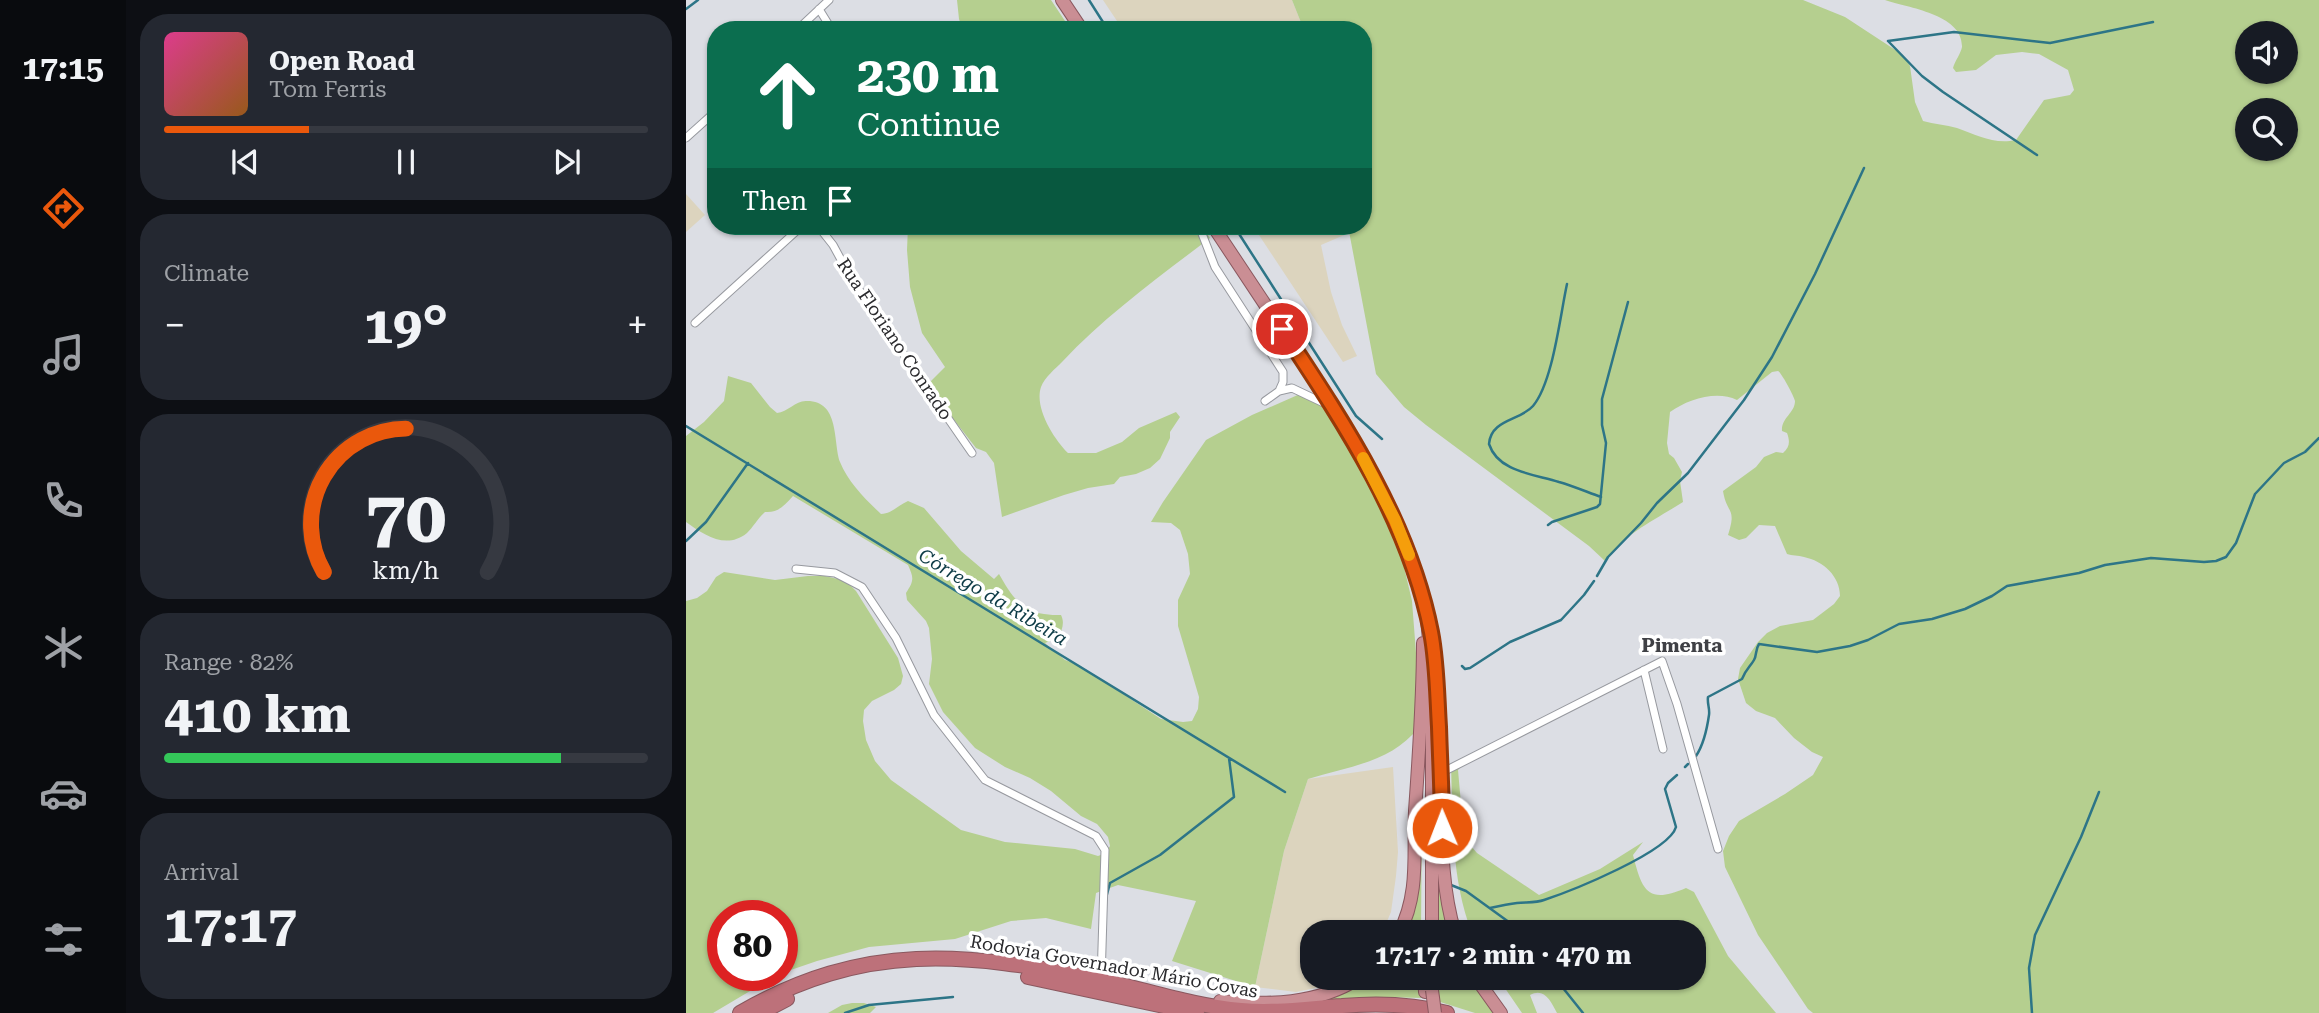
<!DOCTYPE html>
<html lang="en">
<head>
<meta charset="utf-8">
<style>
	:root { --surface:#171b24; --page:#242831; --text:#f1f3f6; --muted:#9ea1a6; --line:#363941; --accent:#ea580c }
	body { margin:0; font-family:"Roboto Serif",serif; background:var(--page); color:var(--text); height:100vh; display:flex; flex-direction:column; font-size:26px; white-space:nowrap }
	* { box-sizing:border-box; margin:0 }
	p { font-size:23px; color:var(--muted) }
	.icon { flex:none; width:38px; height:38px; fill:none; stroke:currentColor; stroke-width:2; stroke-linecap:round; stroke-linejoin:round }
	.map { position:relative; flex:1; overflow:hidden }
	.drawer { display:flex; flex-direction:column; gap:14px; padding:14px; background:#0d0f14; width:560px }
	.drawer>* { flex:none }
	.top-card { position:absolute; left:21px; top:21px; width:665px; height:214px; border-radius:28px; box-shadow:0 2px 5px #0004; background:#0b6e4f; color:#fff; overflow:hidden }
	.buttons { position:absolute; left:1549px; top:21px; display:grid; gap:14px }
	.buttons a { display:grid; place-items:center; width:63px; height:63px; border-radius:50%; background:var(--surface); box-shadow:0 2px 5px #0004; font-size:35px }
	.speed { position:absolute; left:21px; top:900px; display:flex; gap:14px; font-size:35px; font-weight:700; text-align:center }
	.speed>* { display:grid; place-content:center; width:91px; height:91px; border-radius:50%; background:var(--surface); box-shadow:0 2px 5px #0004; line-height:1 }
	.speed .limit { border:10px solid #d22; background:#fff; color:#111 }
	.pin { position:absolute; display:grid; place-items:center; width:60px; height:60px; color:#fff; margin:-30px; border:4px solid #fff; border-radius:50%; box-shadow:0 2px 7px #0007 }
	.me { position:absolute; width:77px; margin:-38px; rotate:359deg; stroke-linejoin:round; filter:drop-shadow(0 0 5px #0008) }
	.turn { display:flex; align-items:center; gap:24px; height:147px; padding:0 35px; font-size:32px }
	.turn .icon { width:91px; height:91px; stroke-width:2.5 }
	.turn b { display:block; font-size:49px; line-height:60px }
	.then { display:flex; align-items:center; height:66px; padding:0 35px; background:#0003; gap:14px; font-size:26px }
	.big { font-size:52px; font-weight:700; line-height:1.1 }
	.drawer .card { flex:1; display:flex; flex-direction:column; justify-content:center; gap:10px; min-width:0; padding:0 24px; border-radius:28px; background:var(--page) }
	.drawer .dial { align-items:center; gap:0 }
	.dial svg { height:182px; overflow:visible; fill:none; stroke:var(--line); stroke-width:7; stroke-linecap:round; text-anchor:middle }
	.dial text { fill:var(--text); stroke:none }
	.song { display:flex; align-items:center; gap:21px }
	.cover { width:84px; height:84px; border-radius:10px; background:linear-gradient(135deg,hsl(330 70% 55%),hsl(30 70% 35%)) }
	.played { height:7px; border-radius:4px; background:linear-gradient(90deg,var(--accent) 30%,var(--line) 30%) }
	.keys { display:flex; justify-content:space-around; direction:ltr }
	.heat { display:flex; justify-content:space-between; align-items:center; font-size:38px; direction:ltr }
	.charge { height:10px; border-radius:5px; background:linear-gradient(90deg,#34c759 82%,var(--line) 0) }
	.trip { position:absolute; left:614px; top:920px; width:406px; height:70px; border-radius:28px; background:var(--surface); box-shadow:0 2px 5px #0004; font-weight:700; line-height:70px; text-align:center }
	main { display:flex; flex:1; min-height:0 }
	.tabs { display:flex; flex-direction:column; width:126px; justify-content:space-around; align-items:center; background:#090b0e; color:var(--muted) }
	.tabs .icon { width:49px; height:49px }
	.tabs .on { color:var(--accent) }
	.tabs b { font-size:32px; color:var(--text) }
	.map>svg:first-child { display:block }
	.industrial { fill:#dcd4be }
	.green { fill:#b5cf8f; fill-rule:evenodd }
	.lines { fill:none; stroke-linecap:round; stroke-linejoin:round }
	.stream { stroke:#2d7587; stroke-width:2.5 }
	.minor-casing { stroke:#97999f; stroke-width:9 }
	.trunk-casing { stroke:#8a585f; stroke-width:14 }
	.motorway-casing { stroke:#8a585f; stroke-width:16 }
	.minor { stroke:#fff; stroke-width:7 }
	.trunk { stroke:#ca8e94; stroke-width:12 }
	.motorway { stroke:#bd717a; stroke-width:14 }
	.trunk-bridge-casing { stroke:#8a585f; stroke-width:14; stroke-linecap:butt }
	.trunk-bridge { stroke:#ca8e94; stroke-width:12 }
	.route-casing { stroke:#983908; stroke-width:18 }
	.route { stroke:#ea580c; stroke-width:12 }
	.slow { stroke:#f59e0b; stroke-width:12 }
	.labels { text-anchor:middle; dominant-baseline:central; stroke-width:7; stroke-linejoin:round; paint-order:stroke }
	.street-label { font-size:18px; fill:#2a2a2d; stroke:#fff }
	.water-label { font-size:19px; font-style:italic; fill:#0d3b46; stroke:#fff }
	.neighbourhood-label { font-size:19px; font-weight:bold; fill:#3f4045; stroke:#fff }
</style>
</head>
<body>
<main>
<nav class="tabs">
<b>17:15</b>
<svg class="icon on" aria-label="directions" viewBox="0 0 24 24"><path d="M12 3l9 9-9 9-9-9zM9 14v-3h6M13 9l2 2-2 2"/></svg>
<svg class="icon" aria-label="music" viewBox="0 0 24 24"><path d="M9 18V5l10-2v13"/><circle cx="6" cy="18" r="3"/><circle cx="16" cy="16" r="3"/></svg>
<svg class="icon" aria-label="phone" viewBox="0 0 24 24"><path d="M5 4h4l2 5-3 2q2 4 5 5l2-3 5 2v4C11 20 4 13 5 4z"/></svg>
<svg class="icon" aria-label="climate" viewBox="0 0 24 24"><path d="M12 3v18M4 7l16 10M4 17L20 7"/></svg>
<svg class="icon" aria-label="car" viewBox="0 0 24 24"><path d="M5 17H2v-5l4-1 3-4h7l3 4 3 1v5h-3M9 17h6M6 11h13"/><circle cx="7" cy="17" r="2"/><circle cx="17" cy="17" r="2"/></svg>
<svg class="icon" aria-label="filters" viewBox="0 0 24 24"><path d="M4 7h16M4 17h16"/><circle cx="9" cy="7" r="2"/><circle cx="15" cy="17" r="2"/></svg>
</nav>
<section class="drawer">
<div class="card">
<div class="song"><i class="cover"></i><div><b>Open Road</b><p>Tom Ferris</p></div></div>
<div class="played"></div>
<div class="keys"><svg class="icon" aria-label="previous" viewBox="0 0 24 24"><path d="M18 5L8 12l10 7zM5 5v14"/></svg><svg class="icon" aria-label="pause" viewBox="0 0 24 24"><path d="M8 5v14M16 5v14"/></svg><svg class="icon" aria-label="next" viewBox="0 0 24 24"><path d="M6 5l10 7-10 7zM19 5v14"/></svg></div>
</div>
<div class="card"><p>Climate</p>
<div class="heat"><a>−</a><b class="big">19°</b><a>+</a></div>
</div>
<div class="card dial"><svg viewBox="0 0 100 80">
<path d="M14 69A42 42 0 1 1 86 69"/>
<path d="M14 69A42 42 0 0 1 50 6" stroke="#ea580c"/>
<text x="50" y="56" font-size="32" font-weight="700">70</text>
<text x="50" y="72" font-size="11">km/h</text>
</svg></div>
<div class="card"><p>Range · 82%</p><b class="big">410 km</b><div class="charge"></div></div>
<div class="card"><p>Arrival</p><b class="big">17:17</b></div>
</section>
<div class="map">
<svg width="1633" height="1013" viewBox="0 0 1633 1013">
	<rect width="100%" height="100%" fill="#dcdee4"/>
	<path class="industrial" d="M417 0H606L618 30H437Z
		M0 194 19 215 0 232Z
		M567 226H662L663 233 635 245 645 292 656 325 671 356 657 362Z
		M707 767 712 852 710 876 705 912 696 933H626V978H654L630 988 610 992 569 987 598 851 622 779Z"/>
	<path class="green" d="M271 0H365L385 30H277L273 19Z
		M606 0H1117L1159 17 1217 55 1224 66 1229 102 1237 121C1248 124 1260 125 1271 128 1291 135 1308 145 1330 140L1358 100 1384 95 1388 90 1382 70 1353 54 1336 52 1310 55 1290 70 1270 72 1267 68C1269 61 1275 53 1276 47 1277 14 1222 8 1199 0H1633V1013H1127L1122 1009 1072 935 1039 867 1037 851 1043 836 1053 821 1099 794 1127 775 1137 757 1126 752 1108 738 1089 718 1070 711 1060 703 1052 679 1054 668 1072 642 1081 633 1094 626 1127 620 1148 604 1154 596C1154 576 1137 561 1118 557 1112 555 1106 556 1101 554L1089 526 1073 525 1060 538 1053 540 1042 535C1051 507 1041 515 1037 491L1070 467 1078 457 1090 452 1097 453C1104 447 1104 441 1101 433L1096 431C1095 418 1109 413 1109 401 1108 396 1095 372 1092 371 1090 371 1088 372 1086 372L1051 400C1031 390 1002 399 984 412L981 443 983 454 988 458 996 472 994 481 997 502C969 520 939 533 919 561L903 546 740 425 718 407 690 374 662 226H677V30H618ZM1561 33H1600V72H1561ZM1561 110H1600V149H1561Z
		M222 226H516L524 238C473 277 420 315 376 362 369 369 359 377 355 387 348 408 368 439 382 453H410L436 442 453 428 490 412 494 417 484 432V438L474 459 464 468 450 474 434 477 428 484 402 488 378 495 316 517 308 463 300 452 290 448 258 407 241 395 237 389 259 367 236 333 224 287 221 250Z
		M42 376 65 383 84 407 91 413C102 412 110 400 121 401 154 401 147 442 154 462 162 482 180 500 195 514 207 513 211 506 222 501L238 508 275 551 308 579 313 574C324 593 334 611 358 614 364 615 369 615 375 615 379 623 376 630 372 638L359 643 379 660 393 665 475 719 497 722 506 721 512 709 513 697 492 626V600L504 574 502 554 494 530 485 523 465 522 477 502 520 440 566 415 614 394 636 406 678 472 702 520 714 550 726 601 731 666 732 728C706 762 661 767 622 779L598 851 569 987 486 961 510 901 432 885 410 893 405 929 360 918 325 921 269 939 183 947 131 961 96 973V915H37V975H91L27 1013H0V601L11 598 21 591 30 577 38 572 89 580 122 576H139L160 581 170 591 212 658 217 676 215 684 208 690 186 701 178 710 177 721 180 740 189 761 205 780 275 830 319 842 389 849 412 856 420 853 424 846 422 837 411 824 395 816 365 791 344 778 319 767 289 748 257 712 243 684 246 659 243 628 240 621 221 600 220 593C228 581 228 578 222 565L107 496C98 506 92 513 79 512 72 518 67 527 61 533 40 550 18 535 0 522V436L18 422 38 401Z
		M779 762 772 770 778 838 791 853 853 895 914 869 957 842 947 855C956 890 961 905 1000 888L1008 892 1042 956 1090 1013H871C865 1001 858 987 844 995L851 1013H836L812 978H1008V933H786C765 879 767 821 765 765Z
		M752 794 766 933H749Z
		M736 796 735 933H717Z
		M678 978H735L736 998 696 997 645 1000V996Z
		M750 978H787L812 1013H789L751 1001Z
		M166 1003H178L190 1007 184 1013H142L156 1005Z"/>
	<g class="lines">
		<path class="stream" d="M403 0 422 30
			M0 9 12 0
			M1202 41 1268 32 1364 43 1467 22
			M1202 41 1236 76 1257 92 1351 155
			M548 226 670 416 696 439
			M881 284C874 316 867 382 847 406 834 421 805 419 803 444 812 472 848 474 873 482 887 486 901 492 915 497
			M0 426 599 792
			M862 525 866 522 911 507 914 504 920 443 916 425V399L942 302
			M0 541 20 522 62 463
			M911 576 922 557 955 523 971 503 1002 473 1058 400 1086 357 1129 274 1178 168
			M776 666 779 669 784 668 824 642 875 620 898 595 908 581
			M1010 756C1018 744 1021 729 1023 715 1024 708 1021 704 1022 697L1056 679C1060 669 1064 667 1068 660 1071 655 1069 650 1073 644L1131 652 1164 646 1182 640 1213 624 1246 619 1279 609 1306 596 1321 586 1393 573 1419 565 1465 558 1518 562 1530 561 1540 557 1550 543 1569 494 1598 463 1619 452 1633 438
			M999 767 1002 764
			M765 885 780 891 838 933
			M420 898 424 883 474 855 548 797 543 758
			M804 908C813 906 822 904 831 903 840 902 850 903 858 900 885 891 983 852 990 827L979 789 982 783 991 775
			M869 978 897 1013
			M159 1013 183 1005 267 997
			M1346 1013 1343 968 1349 935 1395 837 1413 792"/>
		<g class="minor-casing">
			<path id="minor" d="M133 9 146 30
				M111 30 143 0
				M0 138 30 111
				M132 226 147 245 165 278 286 453
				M513 226 529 267 597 372V382L593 391
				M9 323 116 226
				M579 401 593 391 606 388 644 406
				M110 569 149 573 176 587 210 638 248 715 299 780 410 836 419 850 415 980
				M958 670 977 749
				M755 773 976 661 991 704 1032 849"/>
		</g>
		<g class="trunk-casing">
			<path id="trunk" d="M376 0 396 30
				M527 226 653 416 709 520 732 580 741 619 746 672V933
				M754 760C757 818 752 877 769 933
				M713 933C734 893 727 853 729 811 733 755 737 699 737 643
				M738 978 739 992
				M790 978 815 1013
				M534 1001C582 1005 631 1005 673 978"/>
		</g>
		<g class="motorway-casing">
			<path id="motorway" d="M342 977 511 1013
				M54 1013C179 941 279 952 415 980 461 990 508 1006 555 1010 589 1013 622 1008 656 1006 691 1003 727 1004 761 1013
				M74 1013 101 999"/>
		</g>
		<use href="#minor" class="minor"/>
		<use href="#trunk" class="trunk"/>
		<use href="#motorway" class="motorway"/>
		<g class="trunk-bridge-casing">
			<path id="trunk-bridge" d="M746 990 749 1013"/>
		</g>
		<use href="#trunk-bridge" class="trunk-bridge"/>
	</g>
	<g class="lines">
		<g class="route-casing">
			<path id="route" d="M596 329C658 423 723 520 745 632 751 663 751 695 753 727 754 761 756 794 756 828"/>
		</g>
		<use href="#route" class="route"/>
		<path class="slow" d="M677 458 709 520 723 555"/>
	</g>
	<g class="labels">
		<g class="street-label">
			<text transform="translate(209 339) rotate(56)">Rua Floriano Conrado</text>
			<text transform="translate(428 966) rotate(10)">Rodovia Governador Mário Covas</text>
		</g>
		<g class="water-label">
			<text transform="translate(307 597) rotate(31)">Córrego da Ribeira</text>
		</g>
		<g class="neighbourhood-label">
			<text x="996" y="645">Pimenta</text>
		</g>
	</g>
</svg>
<div class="buttons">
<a><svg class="icon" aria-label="sound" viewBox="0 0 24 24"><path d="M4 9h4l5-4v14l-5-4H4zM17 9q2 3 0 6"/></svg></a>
<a><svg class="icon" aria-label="search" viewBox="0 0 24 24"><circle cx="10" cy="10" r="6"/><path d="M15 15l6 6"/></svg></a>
</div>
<div class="speed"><div class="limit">80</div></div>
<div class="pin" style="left:596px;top:329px;background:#d93025"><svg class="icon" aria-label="arrive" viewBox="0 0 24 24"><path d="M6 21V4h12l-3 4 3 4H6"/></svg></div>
<svg class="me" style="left:756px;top:828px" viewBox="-20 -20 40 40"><circle r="17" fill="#ea580c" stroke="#fff" stroke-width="3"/><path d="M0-11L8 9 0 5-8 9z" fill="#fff"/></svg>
<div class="trip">17:17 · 2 min · 470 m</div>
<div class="top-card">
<div class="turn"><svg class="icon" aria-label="ahead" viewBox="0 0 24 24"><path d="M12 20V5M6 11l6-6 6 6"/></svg><div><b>230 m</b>Continue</div></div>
<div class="then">Then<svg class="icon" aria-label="arrive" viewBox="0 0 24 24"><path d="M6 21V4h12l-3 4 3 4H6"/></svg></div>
</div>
</div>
</main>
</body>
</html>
